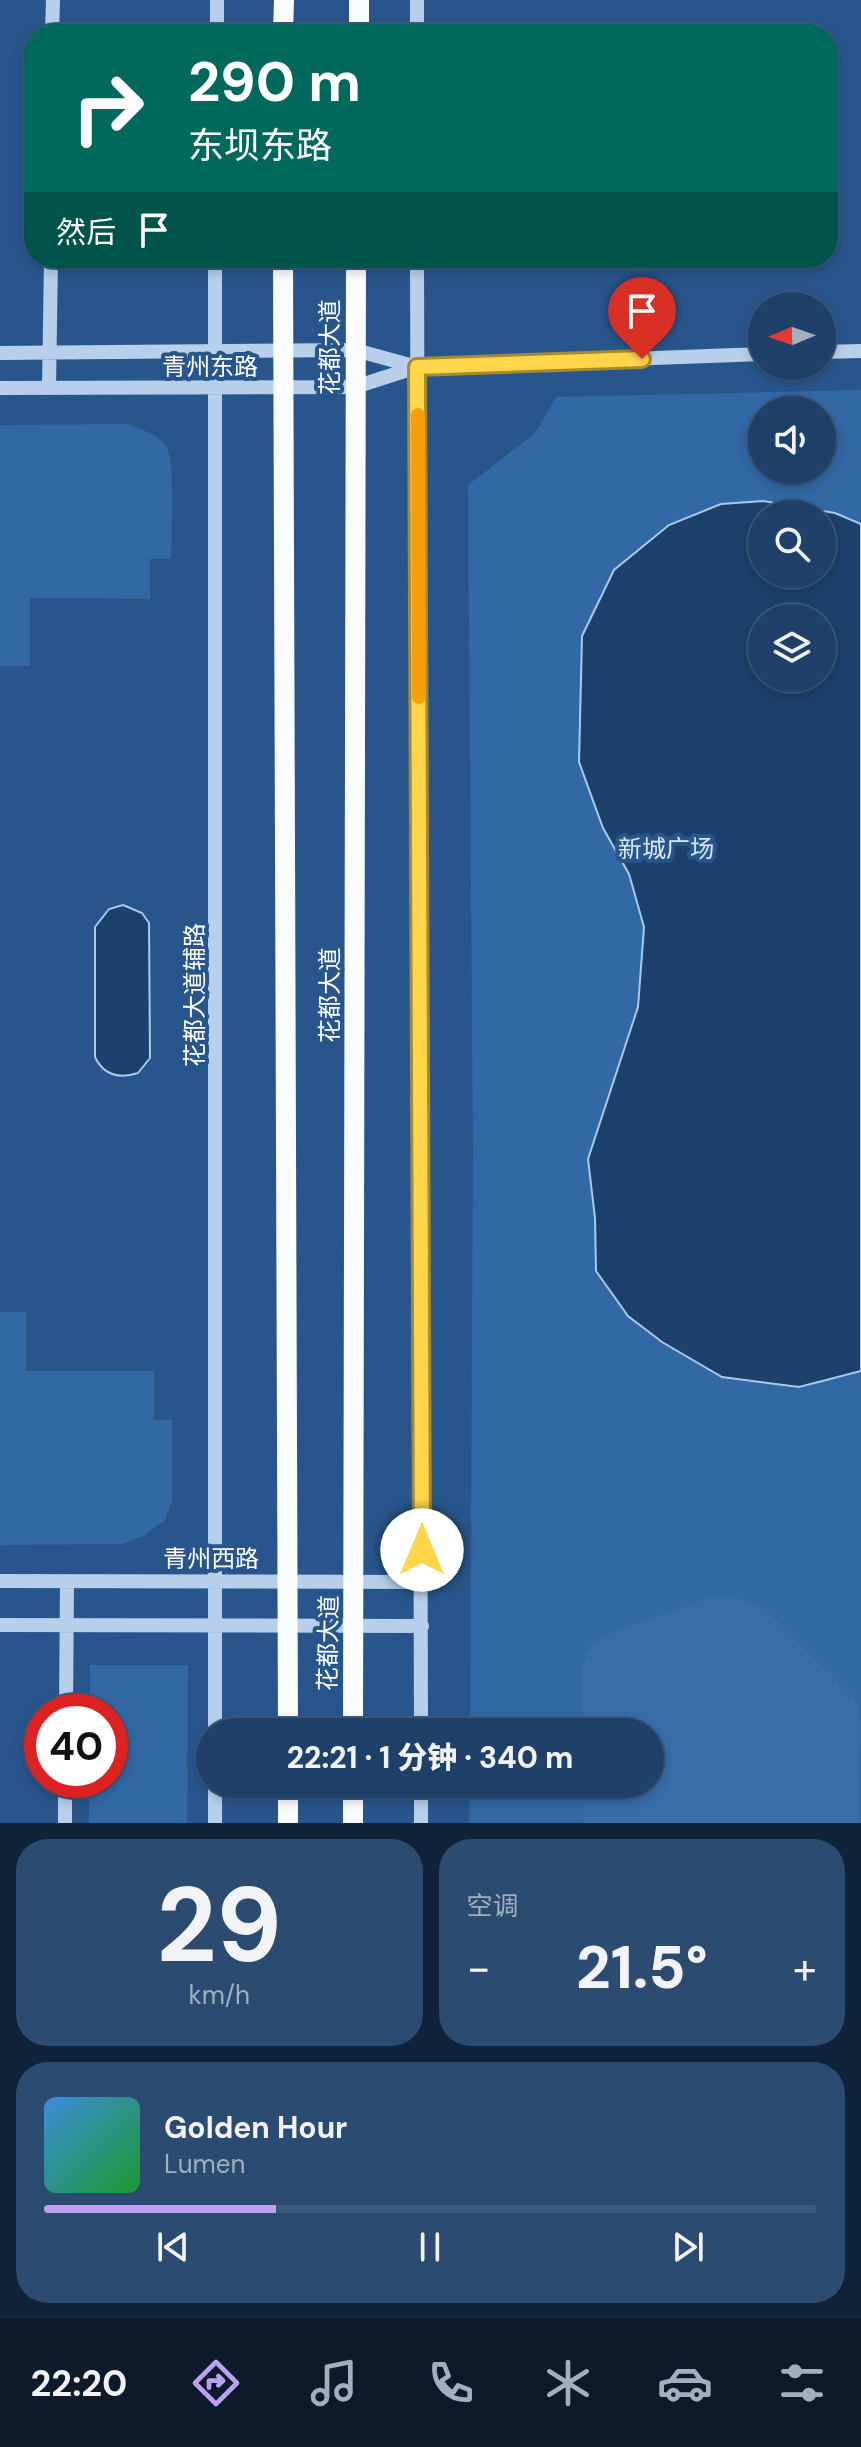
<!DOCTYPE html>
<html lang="zh">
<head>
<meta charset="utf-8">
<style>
	:root { --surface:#1e4069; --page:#2b4b71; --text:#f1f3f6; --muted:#a1afc0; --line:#3c597d; --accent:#bca0f2 }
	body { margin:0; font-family:"DM Sans","Noto Sans SC",sans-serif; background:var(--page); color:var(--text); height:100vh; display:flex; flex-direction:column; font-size:30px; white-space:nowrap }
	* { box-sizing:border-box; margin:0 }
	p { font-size:26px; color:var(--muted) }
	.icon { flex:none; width:44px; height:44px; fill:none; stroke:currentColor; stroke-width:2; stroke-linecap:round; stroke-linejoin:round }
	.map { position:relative; height:1823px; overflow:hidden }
	.details { display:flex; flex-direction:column; gap:16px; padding:16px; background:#10233a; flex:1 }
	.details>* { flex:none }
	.banner { position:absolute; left:24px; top:24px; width:814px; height:244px; border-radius:32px; box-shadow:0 4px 12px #0003,0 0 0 2px var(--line); background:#00695c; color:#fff; overflow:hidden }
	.needle { width:52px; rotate:268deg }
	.buttons { position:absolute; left:748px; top:292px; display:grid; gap:16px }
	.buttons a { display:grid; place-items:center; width:88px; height:88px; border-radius:50%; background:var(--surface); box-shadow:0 4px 12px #0003,0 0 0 2px var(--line); font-size:40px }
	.speed { position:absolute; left:24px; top:1694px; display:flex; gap:16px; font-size:40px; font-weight:700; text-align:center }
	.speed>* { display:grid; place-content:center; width:104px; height:104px; border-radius:50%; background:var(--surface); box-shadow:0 4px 12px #0003,0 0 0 2px var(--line); line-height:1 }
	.speed .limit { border:12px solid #d22; background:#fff; color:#111 }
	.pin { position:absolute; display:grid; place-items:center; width:68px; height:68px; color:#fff; margin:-82px -34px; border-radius:50% 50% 50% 0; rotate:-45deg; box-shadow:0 0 8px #0007 }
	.pin .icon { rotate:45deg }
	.me { position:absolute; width:88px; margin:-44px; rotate:0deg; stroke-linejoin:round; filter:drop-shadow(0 0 6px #0008) }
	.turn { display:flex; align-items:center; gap:28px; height:168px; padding:0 32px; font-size:36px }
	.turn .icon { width:104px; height:104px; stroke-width:2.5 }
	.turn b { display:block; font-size:56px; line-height:68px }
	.then { display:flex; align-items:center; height:76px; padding:0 32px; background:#0003; gap:16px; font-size:30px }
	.big { font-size:60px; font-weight:800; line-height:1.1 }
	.details .card { flex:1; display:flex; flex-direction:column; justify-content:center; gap:12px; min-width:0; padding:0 28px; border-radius:32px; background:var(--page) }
	.details .dial { align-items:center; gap:0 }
	.dial b { font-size:104px; line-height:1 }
	.song { display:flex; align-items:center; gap:24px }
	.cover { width:96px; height:96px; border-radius:12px; background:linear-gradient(135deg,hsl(210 70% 55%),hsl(130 70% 35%)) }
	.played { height:8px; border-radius:4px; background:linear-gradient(90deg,var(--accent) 30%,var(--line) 30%) }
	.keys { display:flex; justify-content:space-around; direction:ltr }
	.heat { display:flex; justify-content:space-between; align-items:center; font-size:44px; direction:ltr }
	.details .tiles { flex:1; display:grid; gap:16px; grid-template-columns:1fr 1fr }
	.card:last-child { grid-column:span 2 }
	.trip { position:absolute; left:196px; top:1718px; width:468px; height:80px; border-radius:40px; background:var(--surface); box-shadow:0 4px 12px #0003,0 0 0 2px var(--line); font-weight:800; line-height:80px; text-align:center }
	.dock { display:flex; height:128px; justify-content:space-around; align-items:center; background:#0c1a2a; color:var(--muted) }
	.dock .icon { width:56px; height:56px }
	.dock .current { color:var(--accent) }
	.dock b { font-size:36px; color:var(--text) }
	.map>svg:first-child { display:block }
	.green { fill:#3268a4; fill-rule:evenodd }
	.water { fill:#1c416c; stroke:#abcaea; stroke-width:2; fill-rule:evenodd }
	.building { fill:#386da8 }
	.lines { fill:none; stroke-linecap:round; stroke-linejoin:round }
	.minor { stroke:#b7cfea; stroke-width:14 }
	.major { stroke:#fafcff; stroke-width:20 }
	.route-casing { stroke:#a68a30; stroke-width:20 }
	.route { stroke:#ffd54a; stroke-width:14 }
	.slow { stroke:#f59e0b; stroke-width:14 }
	.labels { text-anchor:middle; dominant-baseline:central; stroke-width:8; stroke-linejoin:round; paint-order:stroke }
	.street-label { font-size:24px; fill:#fff; stroke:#28568c }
	.park-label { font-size:24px; fill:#dbe9f8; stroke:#28568c }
</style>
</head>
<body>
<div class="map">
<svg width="861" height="1823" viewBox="0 0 861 1823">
	<rect width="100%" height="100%" fill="#28568c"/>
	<path class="green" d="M861 390V1823H469L470 1784H650V1732H470L473 1152 468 485 535 433 556 397ZM762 410H822V470H762ZM762 514H822V574H762ZM762 618H822V678H762Z
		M129 424C140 429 159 435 166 446 176 460 171 538 171 559H150V599L30 598V666H0V425Z
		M0 1312H26V1371H154V1420H172V1501L165 1520 145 1535 123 1544 0 1545Z
		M90 1665H188L187 1823H89V1780H110V1712H90Z"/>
	<path class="water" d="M763 501 835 513 861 524V1371L799 1387 722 1377 662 1342 628 1316 596 1271 595 1218 588 1159 638 1007 644 927 629 874 603 828 579 762 582 636 614 570 669 525 721 504ZM762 514H822V574H762ZM762 618H822V678H762Z
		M123 905 142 913 149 923 150 1058 138 1073C119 1079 104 1076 95 1057V927L109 909Z"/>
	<path class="building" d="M735 1598 765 1609 855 1698 860 1717 859 1823H584V1784H650V1732H583L582 1668 589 1646 609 1634 706 1599Z"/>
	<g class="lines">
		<path class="minor" d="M417 0V34
			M52 34 53 0
			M217 34V0
			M417 258 421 1732
			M822 352 861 351
			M0 353 355 350 417 367
			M0 388 355 387 417 367 762 354
			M49 388 51 258
			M0 1581 422 1582
			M0 1625 422 1626
			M66 1712 67 1581
			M215 1732V258
			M65 1823V1780
			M215 1823V1784
			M421 1823V1784"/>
		<path class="major" d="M283 34 284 0
			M359 34V0
			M283 258 288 1732
			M353 1732 356 258
			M288 1784V1823
			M353 1823V1784"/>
	</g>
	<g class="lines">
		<g class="route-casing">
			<path id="route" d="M422 1550 417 367 642 359"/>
		</g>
		<use href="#route" class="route"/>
		<path class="slow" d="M418 415 419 697"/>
	</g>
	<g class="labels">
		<g class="street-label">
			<text transform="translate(329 347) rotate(-90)">花都大道</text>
			<text x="210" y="366">青州东路</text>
			<text transform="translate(194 995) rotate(-90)">花都大道辅路</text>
			<text transform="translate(329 995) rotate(-90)">花都大道</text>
			<text x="211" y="1558">青州西路</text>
			<text transform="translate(328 1643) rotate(-89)">花都大道</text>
		</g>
		<g class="park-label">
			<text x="666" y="848">新城广场</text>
		</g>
	</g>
</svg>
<div class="buttons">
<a><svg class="needle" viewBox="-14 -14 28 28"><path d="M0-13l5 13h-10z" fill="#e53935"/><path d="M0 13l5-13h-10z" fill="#a1afc0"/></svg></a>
<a><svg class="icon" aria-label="sound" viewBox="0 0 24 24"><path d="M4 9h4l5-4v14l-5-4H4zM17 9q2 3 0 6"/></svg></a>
<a><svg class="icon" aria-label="search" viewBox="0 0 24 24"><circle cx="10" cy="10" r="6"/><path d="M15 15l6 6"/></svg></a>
<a><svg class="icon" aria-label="layers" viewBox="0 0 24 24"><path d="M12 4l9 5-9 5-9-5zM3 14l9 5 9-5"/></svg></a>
</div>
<div class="speed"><div class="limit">40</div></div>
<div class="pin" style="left:642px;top:359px;background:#d93025"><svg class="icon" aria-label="arrive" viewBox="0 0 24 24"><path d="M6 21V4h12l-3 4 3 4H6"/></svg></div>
<svg class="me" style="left:422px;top:1550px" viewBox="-20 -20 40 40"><circle r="19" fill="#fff"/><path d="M0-13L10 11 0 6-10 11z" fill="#ffd54a"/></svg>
<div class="trip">22:21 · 1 分钟 · 340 m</div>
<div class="banner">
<div class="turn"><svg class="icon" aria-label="right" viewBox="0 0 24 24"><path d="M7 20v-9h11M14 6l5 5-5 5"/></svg><div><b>290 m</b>东坝东路</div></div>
<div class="then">然后<svg class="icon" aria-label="arrive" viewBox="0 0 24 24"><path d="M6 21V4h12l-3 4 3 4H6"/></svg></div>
</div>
</div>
<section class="details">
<div class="tiles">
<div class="card dial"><b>29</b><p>km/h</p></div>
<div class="card"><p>空调</p>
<div class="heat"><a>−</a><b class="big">21.5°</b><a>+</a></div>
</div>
<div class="card">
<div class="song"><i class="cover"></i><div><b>Golden Hour</b><p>Lumen</p></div></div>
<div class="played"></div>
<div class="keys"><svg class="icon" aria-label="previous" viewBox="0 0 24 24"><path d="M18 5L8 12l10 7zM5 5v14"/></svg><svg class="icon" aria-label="pause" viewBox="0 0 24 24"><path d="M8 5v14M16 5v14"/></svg><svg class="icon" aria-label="next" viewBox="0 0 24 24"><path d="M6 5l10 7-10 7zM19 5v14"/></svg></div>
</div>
</div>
</section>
<nav class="dock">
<b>22:20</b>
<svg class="icon current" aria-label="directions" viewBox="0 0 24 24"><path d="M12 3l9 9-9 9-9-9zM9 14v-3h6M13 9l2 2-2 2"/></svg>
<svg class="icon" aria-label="music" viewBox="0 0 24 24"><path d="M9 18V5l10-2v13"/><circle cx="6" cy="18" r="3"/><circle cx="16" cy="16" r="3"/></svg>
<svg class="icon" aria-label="phone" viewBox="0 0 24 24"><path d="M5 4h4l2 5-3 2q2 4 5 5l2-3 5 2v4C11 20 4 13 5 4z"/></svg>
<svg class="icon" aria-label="climate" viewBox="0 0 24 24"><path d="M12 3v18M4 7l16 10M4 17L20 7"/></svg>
<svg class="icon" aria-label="car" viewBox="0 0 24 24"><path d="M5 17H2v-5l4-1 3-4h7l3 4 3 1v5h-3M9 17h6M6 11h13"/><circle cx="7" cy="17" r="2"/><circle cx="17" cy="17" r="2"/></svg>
<svg class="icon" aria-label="filters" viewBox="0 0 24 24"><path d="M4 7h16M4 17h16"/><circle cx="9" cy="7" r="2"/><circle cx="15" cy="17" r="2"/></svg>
</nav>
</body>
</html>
